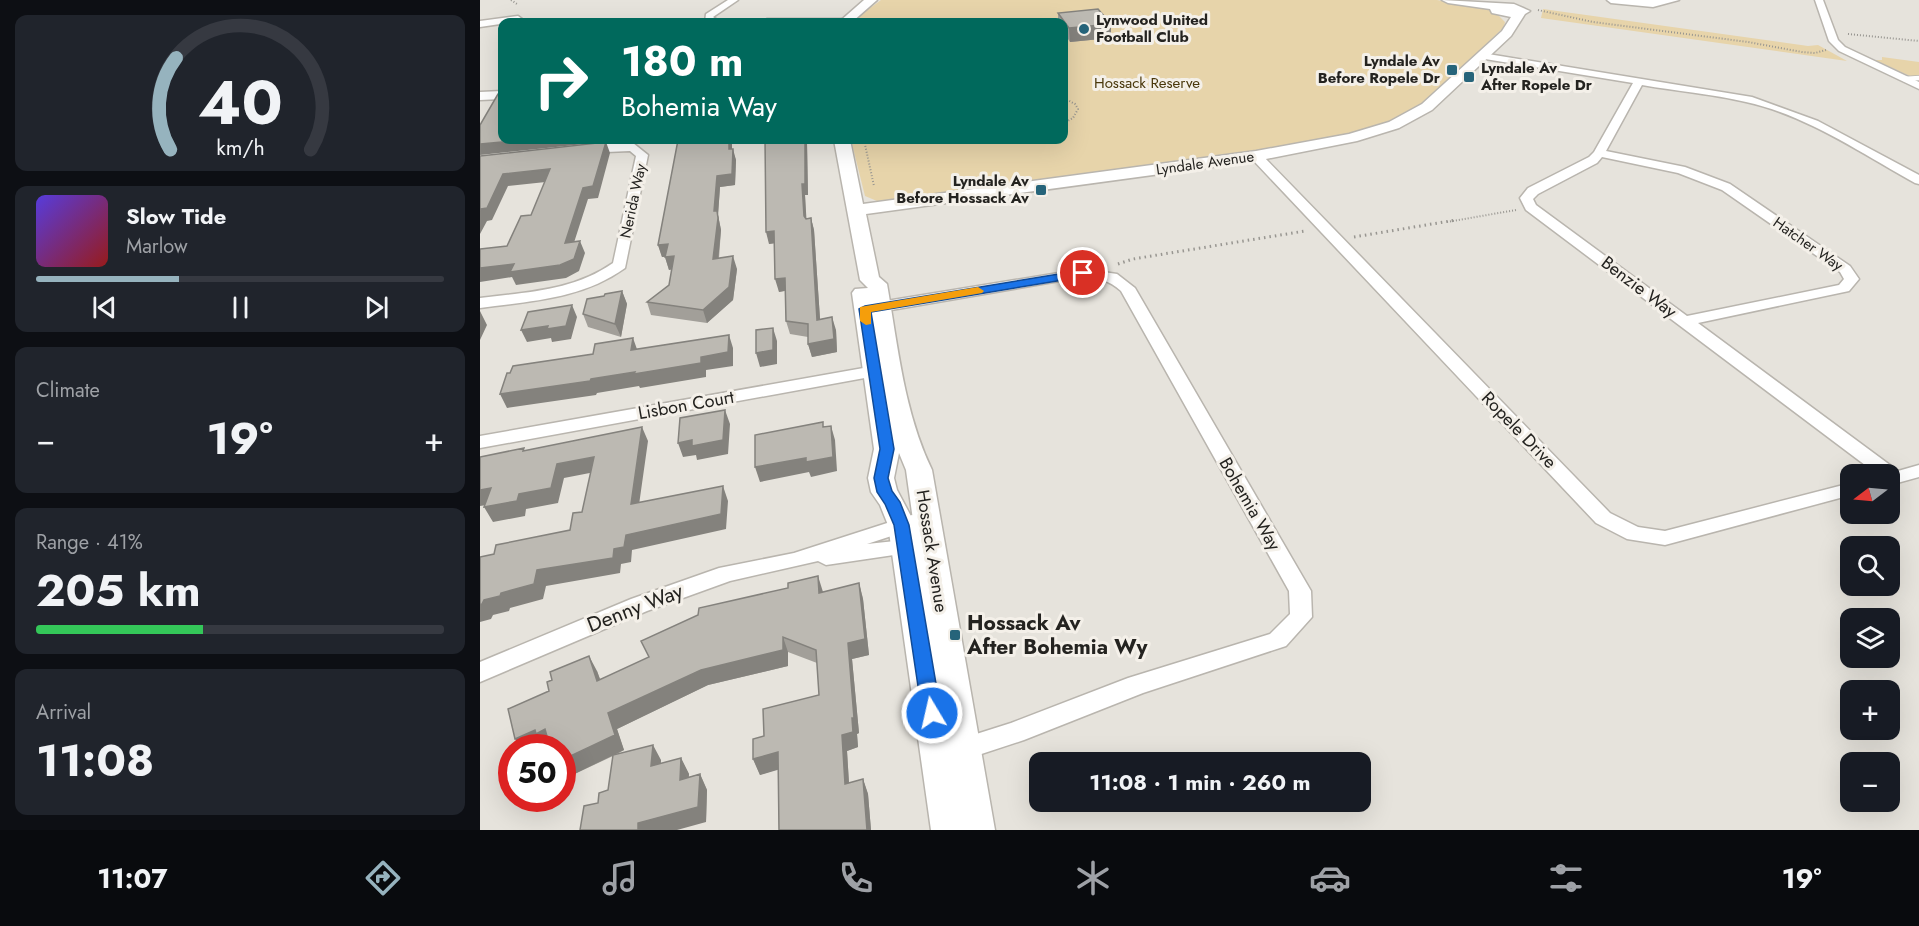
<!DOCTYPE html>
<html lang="en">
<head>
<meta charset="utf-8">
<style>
	:root { --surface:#171b24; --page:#20242c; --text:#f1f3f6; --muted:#9ea1a6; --line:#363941; --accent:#96b3be }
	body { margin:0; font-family:Jost,sans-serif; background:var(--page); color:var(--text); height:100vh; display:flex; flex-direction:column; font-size:22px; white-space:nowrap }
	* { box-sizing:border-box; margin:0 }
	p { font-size:20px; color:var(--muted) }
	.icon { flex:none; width:33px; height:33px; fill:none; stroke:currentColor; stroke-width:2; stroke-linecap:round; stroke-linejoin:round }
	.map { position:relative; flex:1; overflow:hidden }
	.sheet { display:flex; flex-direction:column; gap:15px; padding:15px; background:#0d0f14; width:480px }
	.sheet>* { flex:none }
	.top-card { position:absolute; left:18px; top:18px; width:570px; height:126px; border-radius:12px; box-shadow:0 6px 24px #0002; background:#00695c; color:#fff; overflow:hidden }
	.needle { width:39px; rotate:254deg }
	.tools { position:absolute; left:1360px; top:464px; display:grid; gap:12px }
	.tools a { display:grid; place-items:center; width:60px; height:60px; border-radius:12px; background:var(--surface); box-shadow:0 6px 24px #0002; font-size:30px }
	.speed { position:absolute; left:18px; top:734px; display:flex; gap:12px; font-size:30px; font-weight:700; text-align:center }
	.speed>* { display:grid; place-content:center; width:78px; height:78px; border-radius:50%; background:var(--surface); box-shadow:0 6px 24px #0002; line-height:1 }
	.speed .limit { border:9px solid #d22; background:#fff; color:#111 }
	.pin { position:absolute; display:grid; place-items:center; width:51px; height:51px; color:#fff; margin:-26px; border:3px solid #fff; border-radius:50%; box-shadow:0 2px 6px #0007 }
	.me { position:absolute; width:66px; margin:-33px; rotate:351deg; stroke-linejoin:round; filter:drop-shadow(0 0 4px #0008) }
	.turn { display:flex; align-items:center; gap:21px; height:126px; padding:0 24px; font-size:27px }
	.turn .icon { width:78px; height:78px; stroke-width:2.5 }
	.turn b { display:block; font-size:42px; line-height:51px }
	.big { font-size:45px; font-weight:700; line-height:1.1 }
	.sheet .card { flex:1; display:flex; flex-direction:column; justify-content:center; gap:9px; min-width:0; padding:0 21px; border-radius:12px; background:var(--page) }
	.sheet .dial { align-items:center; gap:0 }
	.dial svg { height:156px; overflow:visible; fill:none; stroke:var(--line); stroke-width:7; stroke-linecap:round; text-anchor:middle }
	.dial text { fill:var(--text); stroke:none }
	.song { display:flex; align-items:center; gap:18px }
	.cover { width:72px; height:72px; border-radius:9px; background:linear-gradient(135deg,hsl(250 70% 55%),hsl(0 70% 35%)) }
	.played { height:6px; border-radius:3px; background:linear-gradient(90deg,var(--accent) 35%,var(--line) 35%) }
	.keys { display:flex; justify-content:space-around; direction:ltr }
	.heat { display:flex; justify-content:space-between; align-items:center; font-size:33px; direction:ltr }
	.charge { height:9px; border-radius:4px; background:linear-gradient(90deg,#34c759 41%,var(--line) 0) }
	.trip { position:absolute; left:549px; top:752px; width:342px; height:60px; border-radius:12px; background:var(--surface); box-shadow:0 6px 24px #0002; font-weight:700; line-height:60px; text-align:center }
	.tab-bar { display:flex; height:96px; justify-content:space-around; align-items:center; background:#090b0e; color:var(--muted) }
	.tab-bar .icon { width:42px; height:42px }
	.tab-bar .current { color:var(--accent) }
	.tab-bar b { font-size:27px; color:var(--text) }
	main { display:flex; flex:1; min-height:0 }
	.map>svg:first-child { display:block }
	.green { fill:#e7d4aa }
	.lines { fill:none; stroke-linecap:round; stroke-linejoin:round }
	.lane-casing { stroke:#b9b5ae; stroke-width:6 }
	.street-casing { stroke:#b9b5ae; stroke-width:3 }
	.secondary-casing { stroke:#b9b5ae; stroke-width:3 }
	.path-far1 { stroke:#989691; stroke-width:2; stroke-dasharray:1 2; stroke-linecap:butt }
	.path { stroke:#989691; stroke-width:3; stroke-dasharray:1.5 4; stroke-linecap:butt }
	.lane { stroke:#fff; stroke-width:4.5 }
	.street { fill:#fff; fill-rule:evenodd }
	.secondary { fill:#fff; fill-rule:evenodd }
	.wall { fill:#a29f99 }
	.shaded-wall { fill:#84827d }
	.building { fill:#bcb9b2; stroke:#84827d; stroke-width:1.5 }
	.route { fill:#1a73e8; stroke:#114b97; stroke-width:1.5 }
	.slow { fill:#f59e0b }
	.poi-dot { fill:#26647a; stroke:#f4f0e9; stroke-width:2 }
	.labels { text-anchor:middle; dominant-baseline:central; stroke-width:6; stroke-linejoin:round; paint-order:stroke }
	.far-poi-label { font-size:15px; font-weight:bold; fill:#242320; stroke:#f4f0e9; text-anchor:start }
	.far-park-label { font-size:15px; fill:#49370b; stroke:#f4f0e9 }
	.far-street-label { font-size:15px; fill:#242320; stroke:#f4f0e9 }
	.street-label { font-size:18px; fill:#242320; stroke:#f4f0e9 }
	.near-street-label { font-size:21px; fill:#242320; stroke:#f4f0e9 }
	.near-poi-label { font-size:21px; font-weight:bold; fill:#242320; stroke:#f4f0e9; text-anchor:start }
</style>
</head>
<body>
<main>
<section class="sheet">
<div class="card dial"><svg viewBox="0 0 100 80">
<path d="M14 69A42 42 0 1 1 86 69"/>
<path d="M14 69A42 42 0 0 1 17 22" stroke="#96b3be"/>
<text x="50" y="56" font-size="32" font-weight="700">40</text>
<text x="50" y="72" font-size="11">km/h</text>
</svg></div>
<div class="card">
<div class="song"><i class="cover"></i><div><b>Slow Tide</b><p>Marlow</p></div></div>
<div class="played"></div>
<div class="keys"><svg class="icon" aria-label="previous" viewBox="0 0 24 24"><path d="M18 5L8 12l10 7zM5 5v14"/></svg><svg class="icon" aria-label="pause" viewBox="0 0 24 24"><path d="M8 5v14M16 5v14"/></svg><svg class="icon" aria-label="next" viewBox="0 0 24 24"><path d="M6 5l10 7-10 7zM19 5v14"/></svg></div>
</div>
<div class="card"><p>Climate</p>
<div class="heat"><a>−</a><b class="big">19°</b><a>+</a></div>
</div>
<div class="card"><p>Range · 41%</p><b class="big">205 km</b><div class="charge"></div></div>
<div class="card"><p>Arrival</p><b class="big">11:08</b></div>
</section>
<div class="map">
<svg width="1439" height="830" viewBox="0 0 1439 830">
	<rect width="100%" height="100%" fill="#e6e3dc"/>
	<path class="green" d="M401 0H957L1009 10 1016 13 1025 22 1024 27C991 58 959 97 918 118 893 130 865 135 838 143L430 200 397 201 385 196 371 140H584V22H371Z
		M1063 9 1328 46 1338 45 1367 61 1061 18Z
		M1402 57 1439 62V76L1432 77 1395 60H1402Z"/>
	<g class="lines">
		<g class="lane-casing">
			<path id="lane" d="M1424 79 1439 78"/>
		</g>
		<g class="street-casing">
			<path id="street" d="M248 0H258L233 17 240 22H225L226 14Z
				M1127 0H1199L1173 7 1131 3Z
				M1335 0H1343L1358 40 1365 47 1439 82V89L1359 51 1349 41Z
				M38 16 42 19 41 21 0 27V21Z
				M287 19H365L369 22H283Z
				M1002 53 1272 97 1338 121 1439 175V184L1435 183C1381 153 1326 115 1266 102 1232 94 1196 91 1162 85L1126 151 1205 167 1250 184 1370 266 1379 279 1369 291 1218 323 1418 471 1439 465V477L1410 485V474H1397L1046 210 1040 198 1048 188 1109 157 1114 152 1153 83 999 58V54ZM1122 157 1198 173 1242 190 1360 272 1364 279 1359 285 1207 316 1056 205 1053 199 1058 194 1117 163Z
				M153 143 168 155 145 268C102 299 51 301 0 308V298C47 292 93 291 133 263L156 156 150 151 103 153 97 149 103 145Z
				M776 152 780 153 1130 513 1158 527 1185 531 1371 483V495L1185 545 1147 539 1116 523 772 159V153Z
				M603 269 637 274 655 288 831 591 832 617 806 646 663 693 544 740 477 762 468 759 464 751 468 743 531 723 648 678 790 634 810 614 809 591 641 291C629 280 618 278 603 277L388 314 380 309 388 304Z
				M406 364 412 365 414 369 412 373 0 448V436Z
				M432 515 439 517 442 522 439 527 387 544 434 539 441 541 445 546 441 551 346 565 338 561 250 581 167 611 0 682V662L151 599 239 568 314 553Z"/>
		</g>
		<g class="secondary-casing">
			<path id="secondary" d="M384 0H397L372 22H359Z
				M962 0 1034 4 1050 11 1045 14 1031 36 952 110 919 128 877 141 776 161 386 214 399 277 407 284C418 347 424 412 452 470L515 830H451L408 525 400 505 391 492 388 478 394 449 372 293 375 289 388 288 380 280 354 140H370L383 204 776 151 869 134 909 122 942 104 1022 31 1031 17 1012 13 1010 9 968 3ZM419 453 426 470 433 520 417 490 414 478Z
				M22 91V99L0 100V92Z"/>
		</g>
		<path class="path-far1" d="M31 0 37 4
			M1058 10 1113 22 1268 42 1322 52 1335 53 1346 50
			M202 22 215 21
			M1368 34 1439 41
			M584 98 595 104 598 109 593 118 584 123
			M384 140 394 186
			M967 222 1036 210"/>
		<path class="path" d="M874 237 976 220
			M638 264 653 259 825 231"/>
		<use href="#lane" class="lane"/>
		<use href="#street" class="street"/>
		<use href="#secondary" class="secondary"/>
	</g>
	<path class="wall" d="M578 13 631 24V38L590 42 584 33V22H578Z
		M198 140H252V149L256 160 255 185 240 187 238 215 241 230 239 258 257 269 253 300 227 323 171 315 167 302 189 285 192 269 189 270 185 257H182L178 245Z
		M285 140H327L328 195H325L326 219 331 218 334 230 340 319 356 330 357 352 332 357 328 344V337L310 334 306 321 305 291 299 292 294 243 289 244Z
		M142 291 147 304 141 337 108 327 103 314 124 296Z
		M379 583 383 599 389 655 372 659 379 733 377 734 378 747 367 751 369 783 383 779 388 794 391 830H299L298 769 280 775 273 759 284 736 339 695 337 663 308 652V666L228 685 137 729 144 750 137 754 181 760V764L201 758 209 774 208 777 220 774 227 790 226 822 118 803 128 790 133 756 84 779 82 747 64 746 61 747H41L117 671 120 679 343 592Z"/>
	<path class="shaded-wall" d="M631 24V38L590 42 589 28Z
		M42 140H133V141L0 155V144Z
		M249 140H252V160L249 149Z
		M325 140H327V145L328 195H325L327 228 324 216 322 184Z
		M126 142 130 153 118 198 108 199 90 255 85 243 103 188Z
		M253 149 256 160 255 185 240 187 238 215 241 230 237 272 233 259 234 211 237 176Z
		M70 169 75 181 28 186 12 220 7 221 0 234V211L23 174Z
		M331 218 334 230 341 333 337 320Z
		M294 231 297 243 289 244 286 232Z
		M100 241 105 253 99 271 86 278 36 285 32 277 0 282V268Z
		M188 244 192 256 182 257 178 245Z
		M194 256 198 268 189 270 185 257Z
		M253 256 257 269 253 300 227 323 223 310Z
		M305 278 308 290 299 292 295 279Z
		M142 291 147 304 141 337 135 324Z
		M92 305 97 317 91 339 72 342 71 338 47 342 41 330Z
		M0 311 7 325 0 340Z
		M352 317 356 330 357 352 332 357 328 344Z
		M293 328 297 341V364L280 367 276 353Z
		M249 335 253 348V366L226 370V377L160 388 159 386 117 393 116 395 27 408 20 394 111 379 221 357Z
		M153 338 158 352 151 350Z
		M245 410 250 424 248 454 217 460 216 455 203 457 198 443Z
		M351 426 355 440 357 471 331 477 329 472 280 482 275 467Z
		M162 427 168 441 157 519 151 504Z
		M114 457 120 471 84 478 78 503 46 509 45 516 13 522 4 507 39 494 77 464Z
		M243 486 248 501 246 529 152 550 151 562 141 564 140 573 66 586 63 599 30 608 29 611 13 615 11 619 0 622V605L4 600 21 593 57 570 134 549 146 535Z
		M11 488 19 503 0 506V490Z
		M338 576 343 592 339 593Z
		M379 583 383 599 389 655 372 659 379 733 377 734 378 747 367 751 370 800 365 784 362 735 372 718 368 643Z
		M303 637 308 652V666L228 685 137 729 144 750 84 779 82 777V760L128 713 221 670Z
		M109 656 117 671 126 696 117 681Z
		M65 729 70 747H64V746L61 747H41L35 739 55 730Z
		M173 745 181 760 179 781 171 766Z
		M298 752 304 768 280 775 273 759Z
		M201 758 209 774 208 795 200 780Z
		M220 774 227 790 226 822 197 830H158V823Z
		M383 779 388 794 391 830H387Z"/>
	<path class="building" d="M618 9 631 24 589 28 578 13Z
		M18 94H22V140H42L0 144V125Z
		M198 140H249V149H253L252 174 237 176 234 211H237L238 218 233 259 253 256 249 287 223 310 167 302 189 285 194 256 185 257 188 244 178 245Z
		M285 140H325V184H322L324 216 326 219 331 218 337 320 352 317 354 339 328 344V324L306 321 305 278 295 279 294 231 286 232Z
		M126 142 113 186 103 188 85 243 100 241 94 259 80 265 30 272 34 264 0 268V249L27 246 41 216 51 215 70 169 23 174 7 208 1 209 0 211V156Z
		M142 291 135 324 103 314 107 299 124 296 125 294Z
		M92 305 86 326 67 329 68 326 41 330 48 312Z
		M293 328V350L276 353V330Z
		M249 335 248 352 221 357V363L154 374 155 372 111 379 110 381 20 394 27 373H30L33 366 113 354 115 344 153 338 151 350Z
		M245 410 243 440 212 446V440L198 443 200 418Z
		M343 422V427L351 426 353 457 326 462V458L275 467V435Z
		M162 427 151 504 243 486 241 514 146 535 144 547 134 549 133 558 57 570 54 584 21 593 20 596 4 600 2 604 0 605V557L14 554 16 545 90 530 93 513 102 512 114 457 77 464 71 488 39 494 37 501 4 507 11 488 0 490V457L44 448 43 451Z
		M338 576 339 593 379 583 385 639 368 643 374 718H372L373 732 362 735 365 784 383 779 387 830H299L298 752 273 759V739L284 736 283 709 339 695 336 650 303 637V650L221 670 128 713 135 735 82 760V747H70L65 729 56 734 55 730 35 739 28 709 69 691 67 682 72 680 70 672 109 656 117 681 169 657 161 641 218 615 219 608 308 588V583Z
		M173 745 171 766 201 758 200 780 220 774 218 807 158 823V830H100L104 806 118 803 119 793 128 790 133 755Z"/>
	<path class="route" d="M603 270 607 271V276L391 312 414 449 408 478 412 491 420 502 429 525 461 713 458 719 452 721 445 719 442 713 414 525 405 504 397 492 394 478 400 449 379 309 385 306Z"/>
	<path class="slow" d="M498 287 504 291 502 293 391 312V324L386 325 380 321V307Z"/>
	<g class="poi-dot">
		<circle cx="604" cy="29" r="6"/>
		<rect x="966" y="64" width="12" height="12" rx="3"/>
		<rect x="983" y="71" width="12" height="12" rx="3"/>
		<rect x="555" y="184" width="12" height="12" rx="3"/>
		<rect x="469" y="629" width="12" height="12" rx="3"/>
	</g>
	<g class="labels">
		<g class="far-poi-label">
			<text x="616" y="20">Lynwood United<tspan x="616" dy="17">Football Club</tspan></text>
			<text x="960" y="61" text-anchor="end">Lyndale Av<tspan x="960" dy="17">Before Ropele Dr</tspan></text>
			<text x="1001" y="68">Lyndale Av<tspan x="1001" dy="17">After Ropele Dr</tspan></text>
			<text x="549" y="181" text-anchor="end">Lyndale Av<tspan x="549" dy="17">Before Hossack Av</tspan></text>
		</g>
		<g class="far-park-label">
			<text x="667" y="83">Hossack Reserve</text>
		</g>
		<g class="far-street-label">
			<text transform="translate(725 163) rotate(-8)">Lyndale Avenue</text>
			<text transform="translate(153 201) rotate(-78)">Nerida Way</text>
			<text transform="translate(1328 244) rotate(35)">Hatcher Way</text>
		</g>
		<g class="street-label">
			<text transform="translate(1159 287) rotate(37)">Benzie Way</text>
			<text transform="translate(206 405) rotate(-10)">Lisbon Court</text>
			<text transform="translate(1039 430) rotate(46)">Ropele Drive</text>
			<text transform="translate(770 504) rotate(60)">Bohemia Way</text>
			<text transform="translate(452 551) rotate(81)">Hossack Avenue</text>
		</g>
		<g class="near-street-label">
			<text transform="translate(155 608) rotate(-21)">Denny Way</text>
		</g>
		<g class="near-poi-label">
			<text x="487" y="623">Hossack Av<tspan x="487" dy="24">After Bohemia Wy</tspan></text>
		</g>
	</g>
</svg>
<div class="tools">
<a><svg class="needle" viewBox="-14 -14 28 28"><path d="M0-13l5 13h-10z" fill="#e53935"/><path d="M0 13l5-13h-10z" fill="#9ea1a6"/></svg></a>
<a><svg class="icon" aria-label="search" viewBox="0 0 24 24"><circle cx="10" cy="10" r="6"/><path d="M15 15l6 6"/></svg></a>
<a><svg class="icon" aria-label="layers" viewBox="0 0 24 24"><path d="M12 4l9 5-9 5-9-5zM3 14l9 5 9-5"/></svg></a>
<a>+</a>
<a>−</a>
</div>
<div class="speed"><div class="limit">50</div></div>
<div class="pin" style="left:603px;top:273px;background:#d93025"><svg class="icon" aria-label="arrive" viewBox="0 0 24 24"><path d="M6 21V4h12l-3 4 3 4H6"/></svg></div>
<svg class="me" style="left:452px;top:713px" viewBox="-20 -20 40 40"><circle r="17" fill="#1a73e8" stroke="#fff" stroke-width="3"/><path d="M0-11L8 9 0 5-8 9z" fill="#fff"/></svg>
<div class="trip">11:08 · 1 min · 260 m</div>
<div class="top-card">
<div class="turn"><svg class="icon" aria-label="right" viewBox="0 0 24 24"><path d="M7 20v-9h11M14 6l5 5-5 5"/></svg><div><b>180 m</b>Bohemia Way</div></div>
</div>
</div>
</main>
<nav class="tab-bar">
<b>11:07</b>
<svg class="icon current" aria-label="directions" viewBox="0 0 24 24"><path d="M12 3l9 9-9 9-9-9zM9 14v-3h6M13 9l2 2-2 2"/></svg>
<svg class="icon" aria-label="music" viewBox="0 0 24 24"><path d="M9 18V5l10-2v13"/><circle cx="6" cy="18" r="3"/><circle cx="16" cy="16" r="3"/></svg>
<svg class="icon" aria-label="phone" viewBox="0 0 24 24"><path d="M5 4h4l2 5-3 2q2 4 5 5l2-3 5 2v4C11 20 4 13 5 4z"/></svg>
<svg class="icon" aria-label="climate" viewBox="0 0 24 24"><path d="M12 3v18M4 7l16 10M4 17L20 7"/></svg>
<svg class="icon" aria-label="car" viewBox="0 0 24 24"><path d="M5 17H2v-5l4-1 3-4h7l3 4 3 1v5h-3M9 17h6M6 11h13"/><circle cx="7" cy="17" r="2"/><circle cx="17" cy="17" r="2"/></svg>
<svg class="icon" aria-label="filters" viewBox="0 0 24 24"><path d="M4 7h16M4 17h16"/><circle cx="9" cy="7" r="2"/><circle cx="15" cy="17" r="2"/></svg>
<b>19°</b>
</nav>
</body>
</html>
